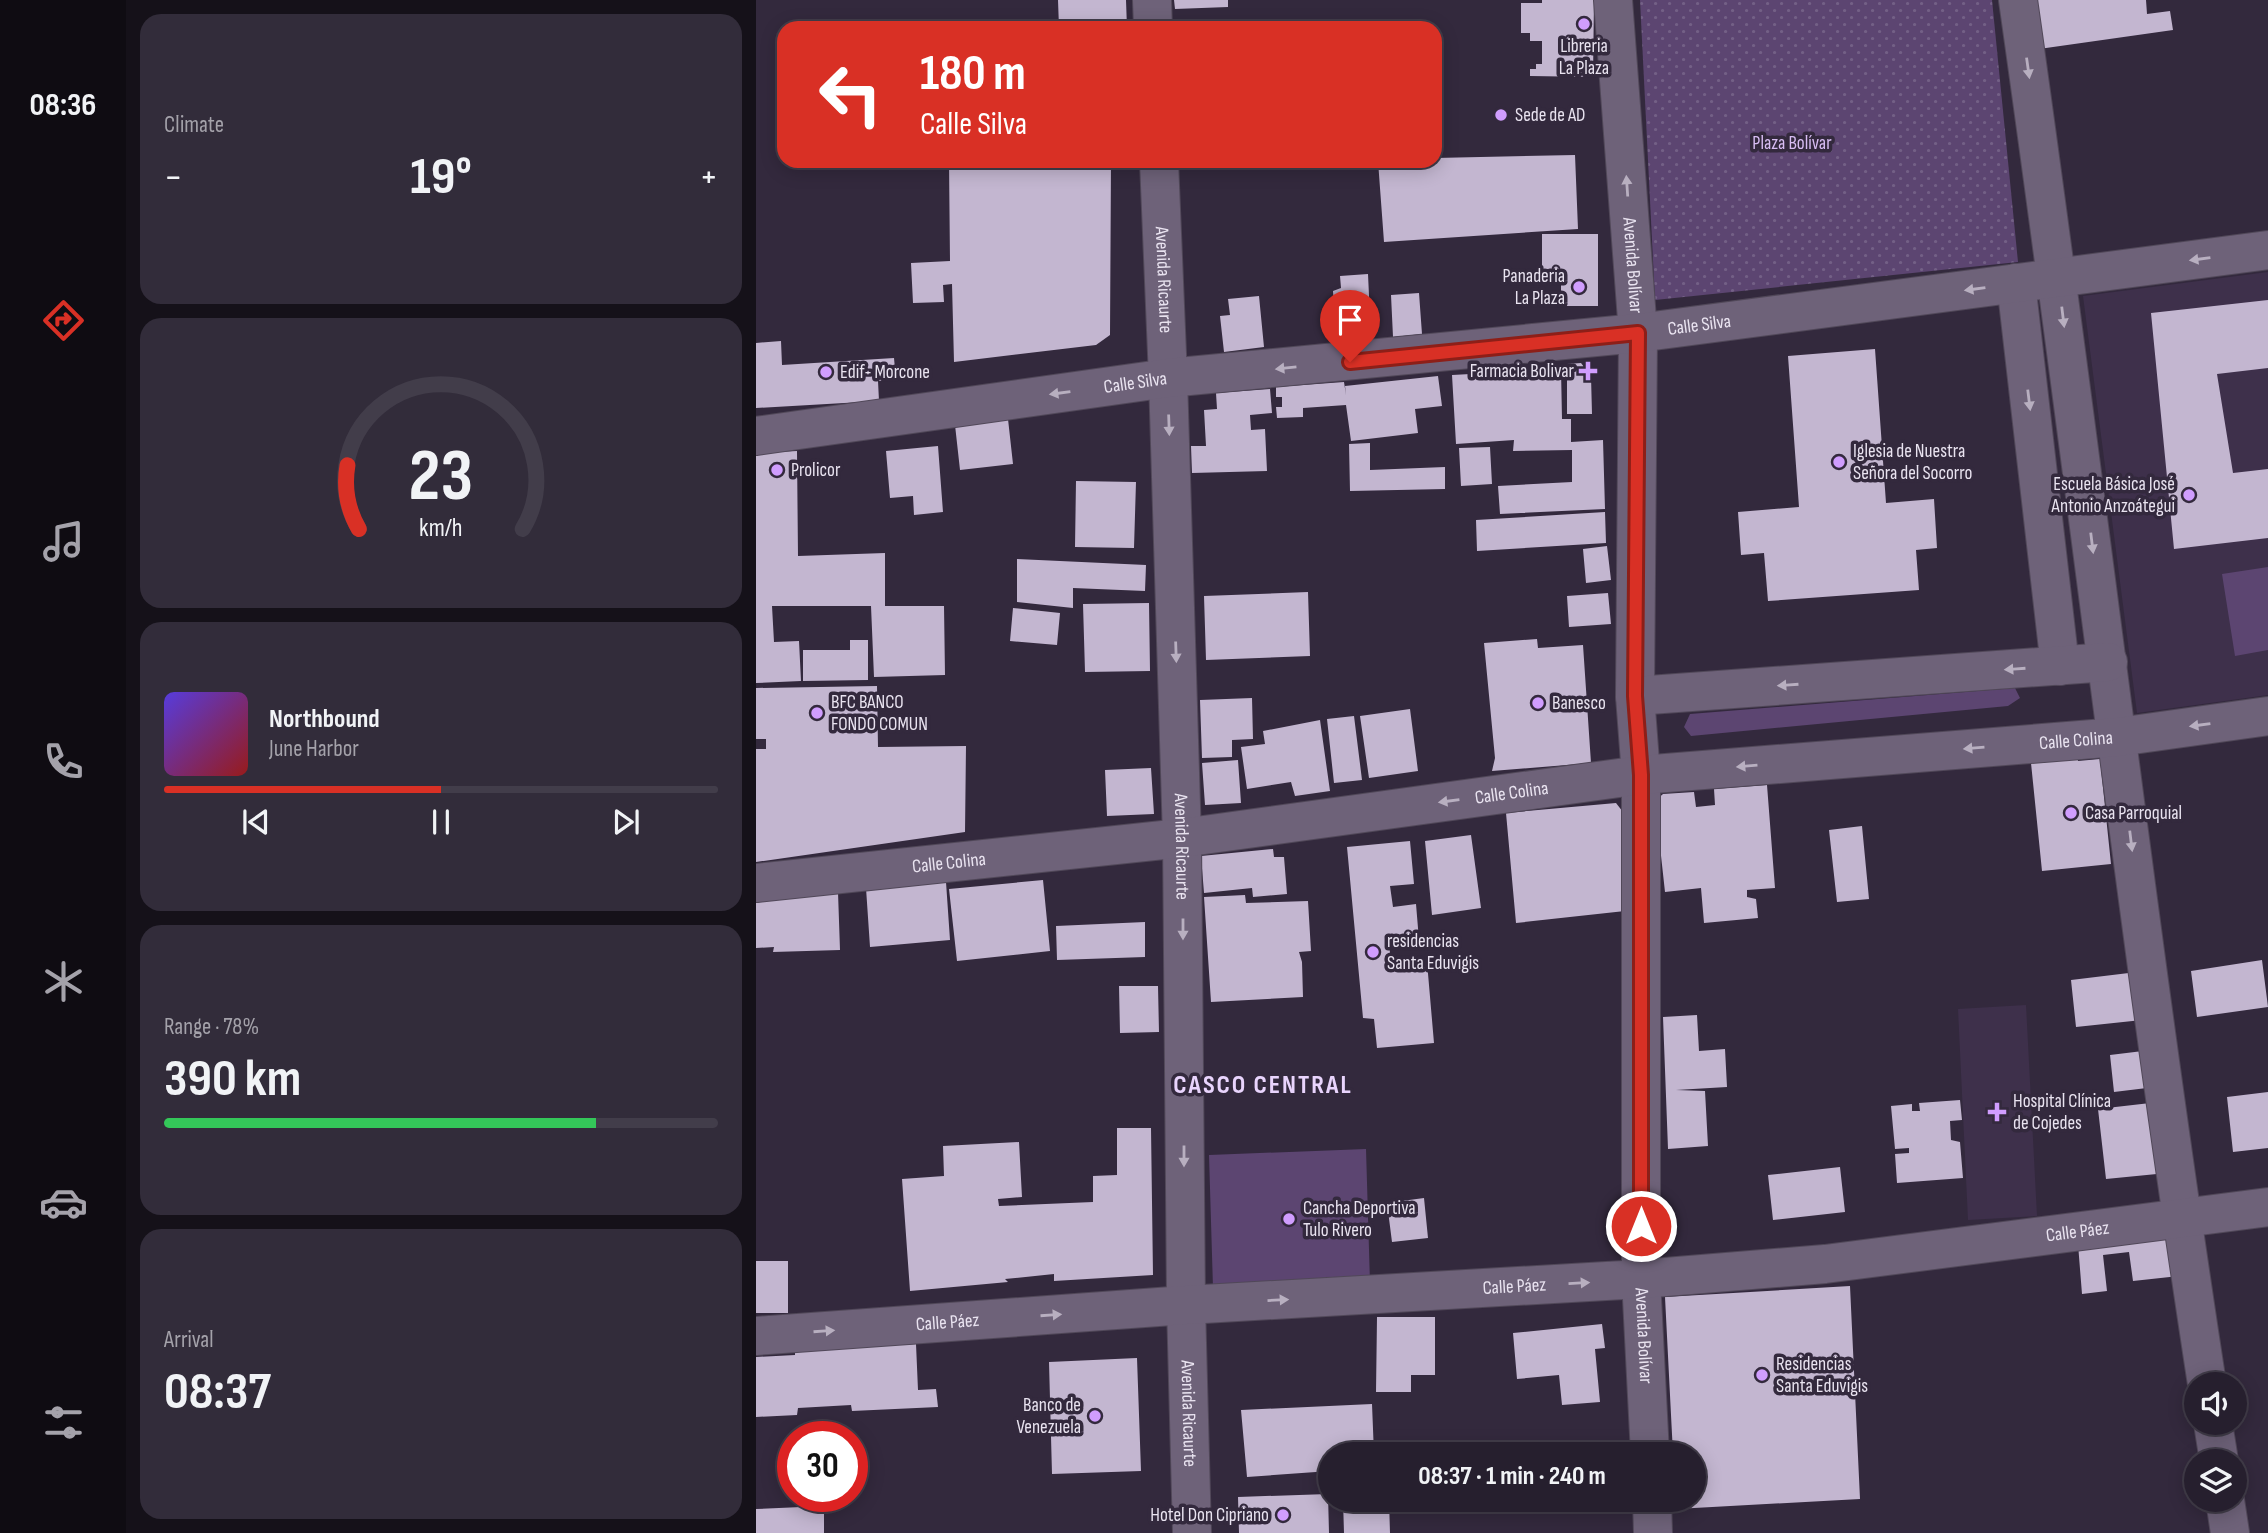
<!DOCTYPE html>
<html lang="en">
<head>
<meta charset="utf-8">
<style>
	:root { --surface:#261f2e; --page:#322c3a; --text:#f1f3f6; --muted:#a4a2aa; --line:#423d4a; --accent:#d93025 }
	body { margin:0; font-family:"Sofia Sans Condensed",sans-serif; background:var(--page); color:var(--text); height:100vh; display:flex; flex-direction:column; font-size:26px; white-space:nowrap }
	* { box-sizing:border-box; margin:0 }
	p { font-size:23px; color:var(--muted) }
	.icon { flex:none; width:38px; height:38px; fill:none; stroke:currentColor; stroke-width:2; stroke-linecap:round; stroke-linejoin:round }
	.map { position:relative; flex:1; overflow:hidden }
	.drawer { display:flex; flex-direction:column; gap:14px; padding:14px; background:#151119; width:630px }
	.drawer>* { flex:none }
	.guide { position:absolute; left:21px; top:21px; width:665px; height:147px; border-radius:21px; box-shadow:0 4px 18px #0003,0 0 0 2px var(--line); background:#d93025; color:#fff; overflow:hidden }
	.fabs { position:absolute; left:1428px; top:1372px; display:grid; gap:14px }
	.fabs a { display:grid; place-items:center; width:63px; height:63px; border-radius:50%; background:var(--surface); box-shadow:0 4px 18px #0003,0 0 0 2px var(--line); font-size:35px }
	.speed { position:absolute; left:21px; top:1421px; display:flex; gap:14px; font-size:35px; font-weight:700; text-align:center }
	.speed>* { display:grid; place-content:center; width:91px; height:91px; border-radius:50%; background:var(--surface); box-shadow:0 4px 18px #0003,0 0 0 2px var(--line); line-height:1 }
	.speed .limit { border:10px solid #d22; background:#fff; color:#111 }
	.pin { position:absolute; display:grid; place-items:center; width:60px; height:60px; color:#fff; margin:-72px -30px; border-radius:50% 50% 50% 0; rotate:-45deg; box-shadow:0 0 7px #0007 }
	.pin .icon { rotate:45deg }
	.me { position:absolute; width:77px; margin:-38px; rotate:0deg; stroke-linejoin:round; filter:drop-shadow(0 0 5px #0008) }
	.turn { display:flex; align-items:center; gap:24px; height:147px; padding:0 28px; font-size:32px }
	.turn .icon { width:91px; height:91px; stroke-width:2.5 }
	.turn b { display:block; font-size:49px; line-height:60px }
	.big { font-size:52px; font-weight:700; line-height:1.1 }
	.drawer .widget { flex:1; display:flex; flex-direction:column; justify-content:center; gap:10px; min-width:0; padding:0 24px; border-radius:21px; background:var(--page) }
	.drawer .dial { align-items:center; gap:0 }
	.dial svg { height:182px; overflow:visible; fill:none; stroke:var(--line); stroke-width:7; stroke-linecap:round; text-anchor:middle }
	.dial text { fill:var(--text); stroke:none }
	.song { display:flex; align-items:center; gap:21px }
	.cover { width:84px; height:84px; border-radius:10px; background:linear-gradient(135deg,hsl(250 70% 55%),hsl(0 70% 35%)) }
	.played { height:7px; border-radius:4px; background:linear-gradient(90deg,var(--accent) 50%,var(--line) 50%) }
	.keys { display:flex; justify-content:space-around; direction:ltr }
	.heat { display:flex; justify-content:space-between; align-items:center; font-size:38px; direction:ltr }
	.charge { height:10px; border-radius:5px; background:linear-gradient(90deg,#34c759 78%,var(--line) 0) }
	.trip { position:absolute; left:562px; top:1442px; width:388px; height:70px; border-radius:35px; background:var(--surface); box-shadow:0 4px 18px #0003,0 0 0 2px var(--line); font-weight:700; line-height:70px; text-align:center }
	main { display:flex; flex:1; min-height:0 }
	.menu { display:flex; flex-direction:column; width:126px; justify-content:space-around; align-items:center; background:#0f0c12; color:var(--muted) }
	.menu .icon { width:49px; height:49px }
	.menu .selected { color:var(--accent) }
	.menu b { font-size:32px; color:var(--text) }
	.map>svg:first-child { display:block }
	.built { fill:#3e304b }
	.grass { fill:#5c4571 }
	.park { fill:url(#park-dots) }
	.building { fill:#c3b6d0 }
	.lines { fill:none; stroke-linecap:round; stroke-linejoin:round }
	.minor-casing { stroke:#514859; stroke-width:40 }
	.minor { stroke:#6e6279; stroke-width:38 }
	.oneway { fill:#b8afc0 }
	.route-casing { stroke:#8d1f18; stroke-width:18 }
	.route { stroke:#d93025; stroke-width:12 }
	.poi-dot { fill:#d09dfe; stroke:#33293d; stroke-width:2.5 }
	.labels { text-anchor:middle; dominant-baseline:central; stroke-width:7; stroke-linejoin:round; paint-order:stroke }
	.poi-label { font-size:19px; fill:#e9e3f0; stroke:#33293d; text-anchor:start }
	.park-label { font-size:19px; fill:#d8bdf3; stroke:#33293d }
	.street-label { font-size:19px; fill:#e9e3f0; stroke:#33293d }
	.district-label { font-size:26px; font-weight:bold; letter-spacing:2px; fill:#e9d4fd; stroke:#33293d }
</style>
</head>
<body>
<main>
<nav class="menu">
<b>08:36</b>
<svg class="icon selected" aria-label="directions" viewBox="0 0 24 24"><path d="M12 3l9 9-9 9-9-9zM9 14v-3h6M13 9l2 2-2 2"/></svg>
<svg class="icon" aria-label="music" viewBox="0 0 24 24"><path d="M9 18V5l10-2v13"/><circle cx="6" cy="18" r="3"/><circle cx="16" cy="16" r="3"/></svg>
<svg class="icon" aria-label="phone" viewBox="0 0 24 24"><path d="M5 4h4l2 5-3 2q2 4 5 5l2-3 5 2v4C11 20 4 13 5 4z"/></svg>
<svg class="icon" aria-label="climate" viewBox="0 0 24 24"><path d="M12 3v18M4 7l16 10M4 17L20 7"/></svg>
<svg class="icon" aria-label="car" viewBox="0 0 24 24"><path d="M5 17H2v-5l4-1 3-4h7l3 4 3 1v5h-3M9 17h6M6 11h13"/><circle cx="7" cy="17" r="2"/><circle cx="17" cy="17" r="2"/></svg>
<svg class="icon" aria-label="filters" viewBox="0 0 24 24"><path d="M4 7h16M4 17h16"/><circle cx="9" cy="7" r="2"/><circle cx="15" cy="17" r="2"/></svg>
</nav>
<section class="drawer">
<div class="widget"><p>Climate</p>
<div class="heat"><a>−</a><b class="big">19°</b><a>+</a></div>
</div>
<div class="widget dial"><svg viewBox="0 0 100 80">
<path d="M14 69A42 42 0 1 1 86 69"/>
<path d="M14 69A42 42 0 0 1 9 41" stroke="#d93025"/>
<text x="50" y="56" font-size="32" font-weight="700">23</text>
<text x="50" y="72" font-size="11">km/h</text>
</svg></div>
<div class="widget">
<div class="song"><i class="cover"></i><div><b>Northbound</b><p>June Harbor</p></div></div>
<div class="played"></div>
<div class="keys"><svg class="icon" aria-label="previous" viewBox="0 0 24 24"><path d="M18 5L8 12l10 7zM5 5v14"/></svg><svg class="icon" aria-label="pause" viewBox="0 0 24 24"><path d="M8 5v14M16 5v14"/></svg><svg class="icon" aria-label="next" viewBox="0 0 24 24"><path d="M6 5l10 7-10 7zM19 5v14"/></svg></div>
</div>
<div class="widget"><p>Range · 78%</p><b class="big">390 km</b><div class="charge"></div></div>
<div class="widget"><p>Arrival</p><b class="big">08:37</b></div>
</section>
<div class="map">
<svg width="1512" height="1533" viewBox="0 0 1512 1533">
	<defs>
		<pattern id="park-dots" width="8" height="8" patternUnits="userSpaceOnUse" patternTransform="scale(1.75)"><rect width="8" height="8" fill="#5c4571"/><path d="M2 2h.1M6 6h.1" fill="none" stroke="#736086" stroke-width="1.8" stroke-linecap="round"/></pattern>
	</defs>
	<rect width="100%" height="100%" fill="#33293d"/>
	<path class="built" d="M1512 272V695L1381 713 1327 296Z
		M1270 1005 1281 1216 1212 1220 1202 1009Z"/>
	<path class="grass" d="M1512 567V650L1479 656 1466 574Z
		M1259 688 1264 698 1252 706 935 736 928 727 934 714Z
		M610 1149 614 1283 457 1288 453 1155Z"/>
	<path class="park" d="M884 0H1236L1262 262 899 300Z"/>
	<path class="building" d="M302 0H370L371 28H303Z
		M418 0H472V7L419 9Z
		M786 0H838L837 77 774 76V69H780V64H786V41H774V33H765V3H786Z
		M1277 0H1390L1391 14 1414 11 1417 30 1283 49Z
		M819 155 822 229 628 242 622 161H679V158Z
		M193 161H355L354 335 340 345 198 362 196 284 187 285 188 302 157 303 155 263 194 261Z
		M786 234H842V306H805V269H786Z
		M612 274 615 339 580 341 577 291 585 288 584 276Z
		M663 293 666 334 637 337 635 295Z
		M503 296 508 347 468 352 464 316 474 315 472 299Z
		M1512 300V368L1461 374 1477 473 1512 469V538L1418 549 1395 313Z
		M25 341 26 365 138 358 140 380 122 381 123 401 0 408V343Z
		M1119 349 1130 503 1178 499 1181 548 1160 550 1163 590 1012 601 1008 553 985 555 982 512 1043 507 1032 356Z
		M825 363 835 376 836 414H811V364Z
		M805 369 806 419H815V442L847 440 849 509 744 514 742 486 816 482V450L757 451 758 440 700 444 696 375Z
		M682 376 686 406 659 409 662 433 595 441 590 405 547 408V417L521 418 520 407H526V397H520V387L588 382 590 395 589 386Z
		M514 389 516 413 494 415 495 430 509 429 511 471 436 473 435 446H450L448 410 461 409 460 393Z
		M252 419 257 464 204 470 199 425Z
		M614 443V470L689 467V489L594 491 593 444Z
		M182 446 187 512 158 515 157 496 134 498 130 451Z
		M734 447 736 484 705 486 703 448Z
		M41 451 42 556 129 553V606H188L189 675 118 677 115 606H16L18 642 43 641 45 681 0 683V453Z
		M320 481 380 482 378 548 319 547Z
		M849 512 850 543 721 551 720 520Z
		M851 546 855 580 830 583 827 549Z
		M261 559 390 565 389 591 317 588V608L261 602Z
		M552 592 554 656 450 660 448 596Z
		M852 593 855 624 813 627 811 596Z
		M393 603 394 671 329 672 327 604Z
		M257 608 304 613 301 645 254 641Z
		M781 639 782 648 827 645 835 763 736 771 739 758 728 643Z
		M94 640H112V680L47 681V650H94Z
		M121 686 122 747 210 746 209 832 0 862V749H10V739H0V688Z
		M496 698 497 739 476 740V757L446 758 444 700Z
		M654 709 662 771 613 778 604 716Z
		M598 716 606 780 578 783 571 719Z
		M564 720 574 791 539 796 535 782 491 789 485 747 509 744 507 731Z
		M1321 751 1322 761 1344 759 1355 864 1286 871 1275 763Z
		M482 760 485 803 449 805 446 763Z
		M395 768 398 814 351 816 349 770Z
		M1011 785 1019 888 991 890V897L1000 899 1002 918 948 923 945 888 909 892 899 801 907 794 938 792 940 807 959 805 958 789Z
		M860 803 867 812 869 911 760 923 750 813Z
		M1106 826 1113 899 1081 902 1073 830Z
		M715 835 725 908 676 915 669 841Z
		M654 841 658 884 634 886 637 907 660 904 663 940 633 942 635 965 671 962 678 1043 621 1048 618 1019 607 1018 591 847Z
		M517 849 518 857H528L531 894 497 897 496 888 448 893 445 856Z
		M287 880 294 951 201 961 193 889Z
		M190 882 194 940 114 947 110 888Z
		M82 892 84 950 17 952 18 947 0 948V901Z
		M489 895 490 903 552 901 555 951 543 952 546 962 547 997 455 1002 448 897Z
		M389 922V957L301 960 300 926Z
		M1506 960 1512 1007 1441 1017 1435 971Z
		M1381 972 1386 1020 1320 1027 1315 980Z
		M363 986H402L403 1032 364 1033Z
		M941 1015 943 1051 969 1049 971 1087 920 1090 949 1091 952 1146 912 1149 907 1017Z
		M1395 1050 1399 1087 1358 1092 1354 1055Z
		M1512 1092V1148L1477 1152 1471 1097Z
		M1204 1100 1206 1120 1194 1121 1195 1140 1204 1142 1207 1178 1141 1183 1139 1154 1153 1153V1148L1139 1149 1135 1106 1156 1104V1111H1164L1163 1103Z
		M1403 1102 1411 1173 1350 1179 1342 1109Z
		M361 1128H395L397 1275 298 1281V1274L249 1279 252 1282 154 1291 146 1179 188 1176 187 1146 263 1142 266 1197 242 1199 243 1206 337 1202V1176L361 1175Z
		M1084 1167 1089 1212 1017 1220 1012 1175Z
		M668 1198 672 1238 636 1242 631 1203Z
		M1410 1224 1423 1276 1377 1281 1373 1252 1347 1255 1351 1291 1326 1294 1322 1244Z
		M0 1261H32V1313H0Z
		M1094 1286 1104 1499 920 1509 919 1500H938V1454H917L909 1297Z
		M621 1317H679V1375H655V1392H620Z
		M846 1324 849 1348 839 1349 844 1402 806 1405 803 1375 761 1379 757 1333Z
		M160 1344 162 1390 180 1389 182 1407 96 1411 95 1405 42 1408 41 1415 0 1417V1357L39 1355V1350Z
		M381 1358 385 1471 296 1474 293 1362Z
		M616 1404 618 1454H574V1471L491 1477 485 1410Z
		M572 1494 573 1533H483L482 1497Z
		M587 1500H633L634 1533H588Z
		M68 1506V1533H0V1509Z"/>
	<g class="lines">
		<g class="minor-casing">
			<g id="minor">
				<path d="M396 0 397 28"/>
				<path id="s1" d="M857 0 882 333 879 696 885 775V1279L894 1454"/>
				<path d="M1262 0C1328 461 1380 924 1451 1384"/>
				<path id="s2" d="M403 161 412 378 426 838 430 1305 436 1533"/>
				<path d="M1260 283 1304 666"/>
				<path id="s3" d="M0 436 412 378 882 333 1512 250"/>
				<path d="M879 696 1352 662"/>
				<path id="s4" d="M0 883 426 838 885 775 1362 737 1512 716"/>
				<path id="s5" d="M0 1336 430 1305 885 1279 1069 1264 1512 1207"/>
				<path d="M1457 1423 1463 1461"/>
				<path d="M896 1500 897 1533"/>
				<path d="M1469 1500 1474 1533"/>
			</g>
		</g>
		<use href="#minor" class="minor"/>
	</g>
	<defs><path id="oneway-solid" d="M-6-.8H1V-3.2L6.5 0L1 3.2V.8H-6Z" transform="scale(1.75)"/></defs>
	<g class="oneway">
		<use href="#oneway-solid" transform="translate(1272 68) rotate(82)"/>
		<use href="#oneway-solid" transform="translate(871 186) rotate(-94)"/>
		<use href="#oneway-solid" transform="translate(1444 259) rotate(172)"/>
		<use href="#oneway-solid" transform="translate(1219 289) rotate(172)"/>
		<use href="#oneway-solid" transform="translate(1307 317) rotate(83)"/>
		<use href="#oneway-solid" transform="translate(530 368) rotate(174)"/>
		<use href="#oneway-solid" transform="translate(304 393) rotate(172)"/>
		<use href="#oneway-solid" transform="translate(1273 400) rotate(83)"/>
		<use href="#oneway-solid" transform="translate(413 425) rotate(88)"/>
		<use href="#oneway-solid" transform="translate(1336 543) rotate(83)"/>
		<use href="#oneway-solid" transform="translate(420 652) rotate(88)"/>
		<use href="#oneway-solid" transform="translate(1259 669) rotate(176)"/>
		<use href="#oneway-solid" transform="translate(1032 685) rotate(176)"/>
		<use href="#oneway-solid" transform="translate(1444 725) rotate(172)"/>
		<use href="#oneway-solid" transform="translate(1218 748) rotate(175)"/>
		<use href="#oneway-solid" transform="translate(991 766) rotate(175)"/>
		<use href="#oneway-solid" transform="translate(693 801) rotate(172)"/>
		<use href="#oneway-solid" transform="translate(1375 841) rotate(83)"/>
		<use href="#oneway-solid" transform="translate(427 929) rotate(90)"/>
		<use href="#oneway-solid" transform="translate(428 1156) rotate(90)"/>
		<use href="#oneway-solid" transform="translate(823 1283) rotate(-3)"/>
		<use href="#oneway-solid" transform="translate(522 1300) rotate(-3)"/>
		<use href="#oneway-solid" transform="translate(295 1315) rotate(-4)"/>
		<use href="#oneway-solid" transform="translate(68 1331) rotate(-4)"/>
	</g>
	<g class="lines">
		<g class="route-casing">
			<path id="route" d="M594 362 882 333 879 696 885 775V1226"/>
		</g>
		<use href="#route" class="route"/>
	</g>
	<g class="poi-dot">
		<circle cx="828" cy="24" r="7"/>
		<circle cx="745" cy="115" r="7"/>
		<circle cx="823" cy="287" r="7"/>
		<path d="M828.5 360.5h7v7h7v7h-7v7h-7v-7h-7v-7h7z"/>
		<circle cx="70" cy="372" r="7"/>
		<circle cx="1083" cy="462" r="7"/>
		<circle cx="21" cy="470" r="7"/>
		<circle cx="1433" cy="495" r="7"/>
		<circle cx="782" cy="703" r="7"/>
		<circle cx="61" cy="713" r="7"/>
		<circle cx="1315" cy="813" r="7"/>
		<circle cx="617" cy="952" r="7"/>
		<path d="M1237.5 1101.5h7v7h7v7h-7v7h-7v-7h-7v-7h7z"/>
		<circle cx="533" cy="1219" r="7"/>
		<circle cx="1006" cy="1375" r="7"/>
		<circle cx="339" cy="1416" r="7"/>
		<circle cx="527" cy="1515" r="7"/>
	</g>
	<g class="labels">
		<g class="poi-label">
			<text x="828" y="46" text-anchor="middle">Libreria<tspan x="828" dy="22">La Plaza</tspan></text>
			<text x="759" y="115">Sede de AD</text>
			<text x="809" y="276" text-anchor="end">Panaderia<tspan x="809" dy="22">La Plaza</tspan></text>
			<text x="818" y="371" text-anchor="end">Farmacia Bolivar</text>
			<text x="84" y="372">Edif- Morcone</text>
			<text x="1097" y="451">Iglesia de Nuestra<tspan x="1097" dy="22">Señora del Socorro</tspan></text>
			<text x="35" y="470">Prolicor</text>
			<text x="1419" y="484" text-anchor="end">Escuela Básica José<tspan x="1419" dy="22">Antonio Anzoátegui</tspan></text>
			<text x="75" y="702">BFC BANCO<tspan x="75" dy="22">FONDO COMUN</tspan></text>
			<text x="796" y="703">Banesco</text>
			<text x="1329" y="813">Casa Parroquial</text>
			<text x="631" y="941">residencias<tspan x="631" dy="22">Santa Eduvigis</tspan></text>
			<text x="1257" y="1101">Hospital Clínica<tspan x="1257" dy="22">de Cojedes</tspan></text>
			<text x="547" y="1208">Cancha Deportiva<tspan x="547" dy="22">Tulo Rivero</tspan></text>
			<text x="1020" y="1364">Residencias<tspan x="1020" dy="22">Santa Eduvigis</tspan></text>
			<text x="325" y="1405" text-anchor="end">Banco de<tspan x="325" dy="22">Venezuela</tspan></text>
			<text x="513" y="1515" text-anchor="end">Hotel Don Cipriano</text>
		</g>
		<g class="park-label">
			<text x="1036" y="143">Plaza Bolívar</text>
		</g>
		<g class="street-label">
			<text stroke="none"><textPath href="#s1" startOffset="266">Avenida Bolívar</textPath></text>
			<text stroke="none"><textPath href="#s2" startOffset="119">Avenida Ricaurte</textPath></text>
			<text stroke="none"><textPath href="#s3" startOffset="950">Calle Silva</textPath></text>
			<text stroke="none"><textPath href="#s3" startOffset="383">Calle Silva</textPath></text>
			<text stroke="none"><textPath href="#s4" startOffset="1328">Calle Colina</textPath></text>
			<text stroke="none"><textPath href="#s4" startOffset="761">Calle Colina</textPath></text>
			<text stroke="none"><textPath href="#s2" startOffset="686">Avenida Ricaurte</textPath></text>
			<text stroke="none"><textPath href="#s4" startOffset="194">Calle Colina</textPath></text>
			<text stroke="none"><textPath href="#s5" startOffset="1326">Calle Páez</textPath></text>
			<text stroke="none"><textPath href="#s5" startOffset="760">Calle Páez</textPath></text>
			<text stroke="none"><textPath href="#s5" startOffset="192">Calle Páez</textPath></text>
			<text stroke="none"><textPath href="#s1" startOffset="1337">Avenida Bolívar</textPath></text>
			<text stroke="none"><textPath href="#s2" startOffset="1253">Avenida Ricaurte</textPath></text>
		</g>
		<g class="district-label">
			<text x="507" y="1085">CASCO CENTRAL</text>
		</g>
	</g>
</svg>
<div class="fabs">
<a><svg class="icon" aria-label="sound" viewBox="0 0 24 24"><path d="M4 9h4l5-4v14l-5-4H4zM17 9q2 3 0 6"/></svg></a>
<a><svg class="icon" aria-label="layers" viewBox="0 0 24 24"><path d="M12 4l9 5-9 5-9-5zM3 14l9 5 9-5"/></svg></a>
</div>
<div class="speed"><div class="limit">30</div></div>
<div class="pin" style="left:594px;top:362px;background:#d93025"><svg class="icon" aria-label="arrive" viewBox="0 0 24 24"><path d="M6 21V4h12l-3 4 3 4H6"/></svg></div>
<svg class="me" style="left:885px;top:1226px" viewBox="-20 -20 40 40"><circle r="17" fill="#d93025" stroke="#fff" stroke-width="3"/><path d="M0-11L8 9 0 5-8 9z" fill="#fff"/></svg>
<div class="trip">08:37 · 1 min · 240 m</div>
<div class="guide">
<div class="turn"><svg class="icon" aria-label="left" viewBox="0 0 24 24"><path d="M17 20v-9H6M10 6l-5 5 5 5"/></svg><div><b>180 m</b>Calle Silva</div></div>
</div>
</div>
</main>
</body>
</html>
